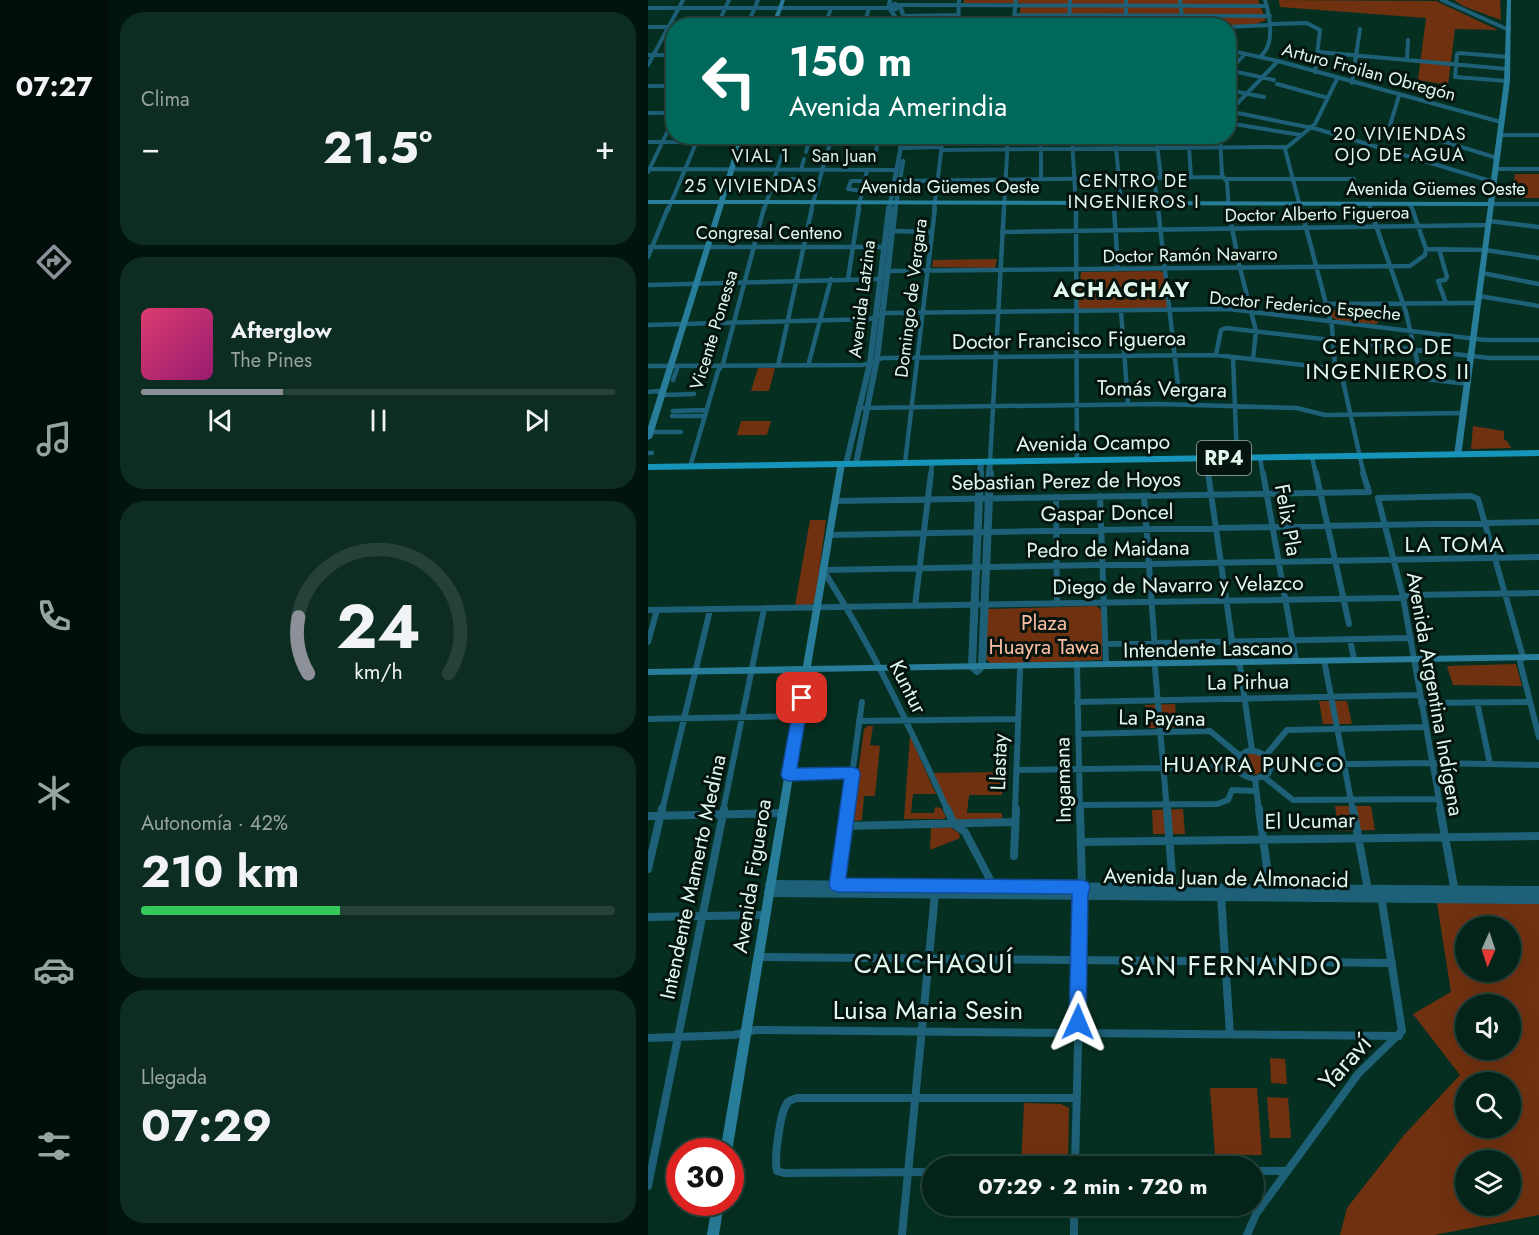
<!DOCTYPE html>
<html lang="es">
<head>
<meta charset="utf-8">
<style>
	:root { --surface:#042419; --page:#0d2c22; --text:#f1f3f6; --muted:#97a4a2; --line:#254138; --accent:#8c9099 }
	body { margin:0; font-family:Jost,sans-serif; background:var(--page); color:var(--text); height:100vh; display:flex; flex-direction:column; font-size:22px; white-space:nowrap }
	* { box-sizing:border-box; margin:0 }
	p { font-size:20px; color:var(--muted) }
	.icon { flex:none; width:33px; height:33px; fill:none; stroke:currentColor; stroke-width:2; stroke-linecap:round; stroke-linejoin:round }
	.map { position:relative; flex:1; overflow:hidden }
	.drawer { display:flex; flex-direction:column; gap:12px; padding:12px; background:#02140e; width:540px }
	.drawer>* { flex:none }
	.hud { position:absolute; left:18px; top:18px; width:570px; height:126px; border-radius:24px; box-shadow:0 6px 24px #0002,0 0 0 2px var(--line); background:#00695c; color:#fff; overflow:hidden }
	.needle { width:39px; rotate:183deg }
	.fabs { position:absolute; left:807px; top:916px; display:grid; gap:12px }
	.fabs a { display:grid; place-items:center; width:66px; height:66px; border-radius:50%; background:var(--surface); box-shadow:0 6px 24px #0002,0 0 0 2px var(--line); font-size:30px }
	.speed { position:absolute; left:18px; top:1138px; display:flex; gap:12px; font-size:30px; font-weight:700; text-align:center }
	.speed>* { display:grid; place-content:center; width:78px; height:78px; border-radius:50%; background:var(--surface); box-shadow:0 6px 24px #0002,0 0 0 2px var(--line); line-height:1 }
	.speed .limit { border:9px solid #d22; background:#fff; color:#111 }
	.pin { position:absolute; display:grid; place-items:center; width:51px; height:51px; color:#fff; margin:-26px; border-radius:12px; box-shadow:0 3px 9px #0006 }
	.me { position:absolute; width:66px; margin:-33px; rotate:1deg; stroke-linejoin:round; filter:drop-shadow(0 0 4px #0008) }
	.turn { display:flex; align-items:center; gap:21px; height:126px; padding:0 24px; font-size:27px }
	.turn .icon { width:78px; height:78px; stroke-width:2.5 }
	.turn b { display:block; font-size:42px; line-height:51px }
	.big { font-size:45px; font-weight:700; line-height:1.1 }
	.drawer .widget { flex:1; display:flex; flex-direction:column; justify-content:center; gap:9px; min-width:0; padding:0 21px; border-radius:24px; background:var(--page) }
	.drawer .dial { align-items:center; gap:0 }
	.dial svg { height:156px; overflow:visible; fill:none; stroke:var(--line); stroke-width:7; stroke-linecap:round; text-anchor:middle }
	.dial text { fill:var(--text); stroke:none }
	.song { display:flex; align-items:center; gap:18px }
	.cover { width:72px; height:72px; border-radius:9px; background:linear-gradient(135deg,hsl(340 70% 55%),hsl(320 70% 35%)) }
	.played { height:6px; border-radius:3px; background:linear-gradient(90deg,var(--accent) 30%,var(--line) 30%) }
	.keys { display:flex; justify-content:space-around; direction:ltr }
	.heat { display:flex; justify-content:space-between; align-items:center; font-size:33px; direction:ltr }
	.charge { height:9px; border-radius:4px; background:linear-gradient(90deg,#34c759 42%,var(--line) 0) }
	.trip { position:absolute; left:274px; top:1156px; width:342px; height:60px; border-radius:30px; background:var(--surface); box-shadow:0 6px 24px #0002,0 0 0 2px var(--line); font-weight:700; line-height:60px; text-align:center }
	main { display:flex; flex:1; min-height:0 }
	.menu { display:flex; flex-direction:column; width:108px; justify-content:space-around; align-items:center; background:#020e0a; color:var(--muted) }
	.menu .icon { width:42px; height:42px }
	.menu .on { color:var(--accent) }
	.menu b { font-size:27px; color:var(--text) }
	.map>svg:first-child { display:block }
	.green { fill:#703110; fill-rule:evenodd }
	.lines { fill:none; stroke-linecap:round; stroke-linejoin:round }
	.minor-far3 { stroke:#1d6077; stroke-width:4 }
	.minor-far2 { stroke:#1d6077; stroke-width:4.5 }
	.minor-far1 { stroke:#1d6077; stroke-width:6 }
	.minor { stroke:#1d6077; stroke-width:8 }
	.tertiary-far3 { stroke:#1d6077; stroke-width:4.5 }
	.tertiary-far2 { stroke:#1d6077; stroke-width:6 }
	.tertiary-far1 { stroke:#1d6077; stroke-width:8 }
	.tertiary { stroke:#1d6077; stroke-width:10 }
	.secondary { fill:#277d9a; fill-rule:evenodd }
	.primary { fill:#1694ba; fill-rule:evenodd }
	.route { fill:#1a73e8; stroke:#114b97; stroke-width:1.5 }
	.labels { text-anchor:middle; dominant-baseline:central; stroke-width:6; stroke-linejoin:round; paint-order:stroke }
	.far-street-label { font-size:18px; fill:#e2f8ed; stroke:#05140e }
	.far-neighbourhood-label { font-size:18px; letter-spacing:1.5px; fill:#e2f8ed; stroke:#05140e }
	.shield { fill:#05140e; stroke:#a0b4aa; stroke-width:1.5 }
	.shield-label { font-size:20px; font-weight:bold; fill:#e2f8ed }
	.street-label { font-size:21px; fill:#e2f8ed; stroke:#05140e }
	.park-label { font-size:21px; fill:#febfa3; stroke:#05140e }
	.far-district-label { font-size:22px; font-weight:bold; letter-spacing:1.5px; fill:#e2f8ed; stroke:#05140e }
	.neighbourhood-label { font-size:22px; letter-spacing:1.5px; fill:#e2f8ed; stroke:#05140e }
	.near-street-label { font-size:26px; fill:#e2f8ed; stroke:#05140e }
	.near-neighbourhood-label { font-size:27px; letter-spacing:1.5px; fill:#e2f8ed; stroke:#05140e }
</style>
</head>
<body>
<main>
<nav class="menu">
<b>07:27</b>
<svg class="icon on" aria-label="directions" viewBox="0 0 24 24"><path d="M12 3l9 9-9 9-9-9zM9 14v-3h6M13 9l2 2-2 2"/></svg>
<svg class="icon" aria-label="music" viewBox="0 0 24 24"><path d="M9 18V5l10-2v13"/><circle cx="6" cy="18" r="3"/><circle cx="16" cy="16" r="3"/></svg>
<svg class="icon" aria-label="phone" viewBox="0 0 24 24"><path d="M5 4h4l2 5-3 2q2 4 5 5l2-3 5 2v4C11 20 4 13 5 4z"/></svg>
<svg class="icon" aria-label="climate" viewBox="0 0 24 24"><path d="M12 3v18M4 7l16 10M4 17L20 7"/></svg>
<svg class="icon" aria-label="car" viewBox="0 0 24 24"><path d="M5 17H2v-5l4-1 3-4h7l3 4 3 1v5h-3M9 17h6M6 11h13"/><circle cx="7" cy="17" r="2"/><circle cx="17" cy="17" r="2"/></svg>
<svg class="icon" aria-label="filters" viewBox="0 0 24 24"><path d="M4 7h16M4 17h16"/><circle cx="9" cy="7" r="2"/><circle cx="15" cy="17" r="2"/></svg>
</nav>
<section class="drawer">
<div class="widget"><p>Clima</p>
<div class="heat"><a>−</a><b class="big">21.5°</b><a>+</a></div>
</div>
<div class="widget">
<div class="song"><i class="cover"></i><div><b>Afterglow</b><p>The Pines</p></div></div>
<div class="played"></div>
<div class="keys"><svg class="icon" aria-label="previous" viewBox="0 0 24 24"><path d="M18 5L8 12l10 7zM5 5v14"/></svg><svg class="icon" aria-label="pause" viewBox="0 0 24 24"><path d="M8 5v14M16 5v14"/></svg><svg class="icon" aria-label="next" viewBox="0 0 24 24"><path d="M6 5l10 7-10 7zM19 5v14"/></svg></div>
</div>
<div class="widget dial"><svg viewBox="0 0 100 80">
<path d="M14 69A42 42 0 1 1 86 69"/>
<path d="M14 69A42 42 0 0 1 9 40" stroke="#8c9099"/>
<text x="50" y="56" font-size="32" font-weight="700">24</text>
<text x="50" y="72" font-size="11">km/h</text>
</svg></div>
<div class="widget"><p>Autonomía · 42%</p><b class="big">210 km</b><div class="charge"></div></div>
<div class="widget"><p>Llegada</p><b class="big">07:29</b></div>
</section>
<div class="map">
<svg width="891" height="1235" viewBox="0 0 891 1235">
	<rect width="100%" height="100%" fill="#053021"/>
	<path class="green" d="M316 0H610L618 20 606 25H370L373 3H316Z
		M631 0 788 1 850 30 807 29 800 85 770 80 778 18 632 7Z
		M806 0H852L853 20 815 6Z
		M867 174H891V198H864Z
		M349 259 347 268 284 267 285 260Z
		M511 271 516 273 520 308 429 309 433 272Z
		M685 310 727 314 731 317 730 323 727 324 689 320 683 317 681 311Z
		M110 368H127L121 391H103Z
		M93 421H123L119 435H89Z
		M825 426 856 431V440L859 441 863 448 823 449Z
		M162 520H178L167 602 163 605H147Z
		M448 606 454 610V660L343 664 338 659 340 609Z
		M868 664 874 686 805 685 799 666Z
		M671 701H699L704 724H675Z
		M527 704 529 728H499L497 705Z
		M220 726H225L222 745 232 746 227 796H216L214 820 207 821 204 819 216 729Z
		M262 736 288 794H265L263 813H286L287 807 293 808 298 817 296 819H256Z
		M594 764a11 11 0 1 1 22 0a11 11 0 1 1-22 0Z
		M355 772 354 795H321L319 813H354V822L306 824 282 773Z
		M687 806H723L727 830 691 831Z
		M535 809 537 834H505L504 810Z
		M302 827 311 833 312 838 282 850 283 828Z
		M789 903H891V1215L786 1235H692L699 1208 756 1135 812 1075 765 1014 803 992ZM818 927H862V972H818ZM818 1005H862V1050H818ZM818 1083H862V1128H818ZM818 1161H862V1206H818Z
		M622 1058 637 1059 639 1084 623 1083Z
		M562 1088H609L614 1155H567Z
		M619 1097 640 1098 643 1138H622Z
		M376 1103 413 1104 421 1108 420 1161 414 1167H373Z"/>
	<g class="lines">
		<path class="minor-far3" d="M478 0V26
			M532 0 535 26
			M794 0 861 30
			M252 5 619 6
			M0 8H240
			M367 15 622 16
			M255 16 310 15
			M624 24 659 23 672 30 667 72
			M69 26 81 0
			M99 26 110 0
			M177 26 183 8
			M216 26 221 8
			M310 26 311 0
			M365 26 368 0
			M421 26 422 0
			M0 27H26
			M580 27 622 25
			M580 50 630 61 853 122
			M670 52 859 69
			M0 55H26
			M612 57C628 44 622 17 617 0
			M759 59 760 40
			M0 65 35 0
			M580 70 626 80
			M581 71 597 54
			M859 81 807 77 809 54 811 53 860 57
			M704 83 712 29
			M629 84 680 98
			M0 86H26
			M580 90 616 97
			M751 96 742 125 849 158
			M580 111 669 129 846 182
			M0 113H26
			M580 113 630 61
			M580 123 653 135
			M852 135H891
			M424 136 428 210
			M467 136 473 203
			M508 136 513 177
			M572 136 574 175 579 182 581 210
			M0 142 254 143
			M541 147 543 177
			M252 148 293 147
			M393 148V179
			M293 150 637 147
			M158 152 163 136
			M226 158 230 143
			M0 169 248 170
			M848 169H891
			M153 170 156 159
			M198 170 203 154
			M0 172 26 118
			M506 177 510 210
			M126 179H149
			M578 179H706
			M246 181 575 177
			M122 189H168
			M214 191 200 189 203 181H216
			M466 203V210
			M721 204 723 210
			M762 204 764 210
			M20 210 51 136
			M116 210 140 136
			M163 210 184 136
			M210 210 219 170
			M286 210 295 136
			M356 210 360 136
			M653 210 637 149 667 124 689 79"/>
		<path class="minor-far2" d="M428 208 429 461
			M466 208 470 269
			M510 208 531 394
			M580 208 592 268 608 331 605 359
			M653 208 684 327 687 366 693 372 716 475
			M722 208 758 312 773 378
			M764 208 778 249
			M841 221 891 227
			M244 231 284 232
			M354 232 840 225
			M0 247H239
			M778 249 837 250 891 258
			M791 249 799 277 797 280 790 281 798 303
			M0 257 20 208
			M238 271 762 266 777 255 778 249
			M834 273 891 284
			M200 279 211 208
			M0 285 237 279
			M831 296 891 306
			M677 304 830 303
			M473 311 480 404
			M0 325 222 319 237 313 581 309 837 340H891
			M568 355 573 330 578 328 841 358H891
			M585 357 589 458
			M0 366 215 365 235 358 568 355 820 384
			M130 366 164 208
			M160 366 183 279
			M25 380 30 366
			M0 392 10 391 14 395 46 394
			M210 408 511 404 649 408 677 415 816 413
			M25 411 58 410
			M24 416H56
			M0 432H33
			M0 453H4
			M664 457 668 475
			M612 458 615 475
			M558 459 560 475
			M342 462 356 208
			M257 463 287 208
			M42 467 70 371 75 364 116 208
			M283 475 284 463"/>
		<path class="minor-far1" d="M560 473 587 661 592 666 604 750
			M615 473 648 660
			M668 473 701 624
			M715 473 721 492
			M452 496 458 663
			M496 496 508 663
			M408 497 409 604
			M730 498 755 597 793 811
			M730 498 823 496 830 499 875 657 872 662 891 737
			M187 501 721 492
			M181 535 891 522
			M175 570 891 557
			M175 570C224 646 262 728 300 811
			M267 606 283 473
			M0 610 749 598 762 595 891 593
			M702 639 706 659
			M0 642 9 610
			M457 644 763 638
			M429 664 432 811
			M677 665 705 811
			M507 668 519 811
			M429 702 772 695
			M829 702 842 764
			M773 703 882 702
			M0 719 151 716
			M211 721 369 719
			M430 734 562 731 591 755
			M599 751C611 750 619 754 624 765L620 774 607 779C595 777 586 771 588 758Z
			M618 755 639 730 777 727
			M624 765 784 763 891 765
			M368 770 587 767
			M141 775 204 773
			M616 777 645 800 790 799
			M607 779 611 811
			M432 805 569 804 580 800 584 790 608 791
			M14 811 62 610
			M75 811 116 609
			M199 811 214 702
			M367 811 372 670"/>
		<path class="minor" d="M299 809 306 824 317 832 346 887
			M519 809 525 888
			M611 809 622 889
			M705 809 720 890
			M792 809 807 892
			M0 816 134 813
			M197 826 366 822
			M433 842 891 836
			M366 856 368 809
			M0 869 14 809
			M189 885 199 809
			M573 896 582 1034
			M0 917 117 915
			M110 957 744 963
			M0 1038 86 1035 107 1030 751 1036
			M427 1167 434 887 432 809
			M606 1171H639
			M285 1172 136 1173 129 1171C126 1159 132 1111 140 1102 142 1100 146 1099 149 1098H427
			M0 1186 76 809
			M426 1206V1235
			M254 1235 287 894
			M599 1235 608 1214 710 1074 754 1031 733 895"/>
		<path class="tertiary-far3" d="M247 4 252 6 248 9 240 8Z
			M241 6 242 0
			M252 6 259 26
			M242 9 253 26
			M843 204H891
			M241 210 255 136
			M247 210 255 161"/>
		<path class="tertiary-far2" d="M198 464 222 363 241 208
			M208 464 229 359 247 208
			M332 475 333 462
			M341 475 342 462"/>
		<path class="tertiary-far1" d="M332 473 324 666 329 671 334 666 342 473"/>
		<path class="tertiary" d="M122 885 891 891
			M121 892 891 899"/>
		<path class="secondary" d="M133 0H137L128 26H123Z
			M859 0H863L862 81 813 457H807L806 455 840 206 76 204 4 438 0 440V427L70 204H0V200H71L91 136H97L77 200 840 202 856 81Z
			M190 462H196L197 464 163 666 891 654V660L162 672 84 1152 82 1155V1152H72L154 673 0 675V669L155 666Z
			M64 1203H76L71 1235H59Z"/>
		<path class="primary" d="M891 450V456L0 470V464Z"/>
	</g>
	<path class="route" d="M154 693 159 694 161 698 149 768 204 767 210 769 212 773 198 878 434 880 440 882 442 887 440 895 438 1022 436 1028 430 1030 423 1028 421 1022 424 894 189 892 183 890 181 885 196 779 141 781 135 779 133 775 147 698 149 694Z"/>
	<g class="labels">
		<g class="far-street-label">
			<text transform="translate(721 72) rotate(15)">Arturo Froilan Obregón</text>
			<text x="196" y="156">San Juan</text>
			<text x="302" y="187">Avenida Güemes Oeste</text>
			<text x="788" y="189">Avenida Güemes Oeste</text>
			<text transform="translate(669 214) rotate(-1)">Doctor Alberto Figueroa</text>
			<text x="121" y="233">Congresal Centeno</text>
			<text transform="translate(542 255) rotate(-1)">Doctor Ramón Navarro</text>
			<text transform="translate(263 298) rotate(-83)">Domingo de Vergara</text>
			<text transform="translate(214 299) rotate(-83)">Avenida Latzina</text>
			<text transform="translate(657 306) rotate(5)">Doctor Federico Espeche</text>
			<text transform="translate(66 330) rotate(-73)">Vicente Ponessa</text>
		</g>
		<g class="far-neighbourhood-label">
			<text x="752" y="134">20 VIVIENDAS<tspan x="752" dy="21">OJO DE AGUA</tspan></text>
			<text x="113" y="156">VIAL 1</text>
			<text x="486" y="181">CENTRO DE<tspan x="486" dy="21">INGENIEROS I</tspan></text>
			<text x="103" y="186">25 VIVIENDAS</text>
		</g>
		<rect class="shield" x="549" y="441" width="54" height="34" rx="4.5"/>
		<g class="shield-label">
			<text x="576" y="458">RP4</text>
		</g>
		<g class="street-label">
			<text transform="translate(421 340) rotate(-1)">Doctor Francisco Figueroa</text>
			<text transform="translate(514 389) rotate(1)">Tomás Vergara</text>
			<text transform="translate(445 443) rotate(-1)">Avenida Ocampo</text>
			<text transform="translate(418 481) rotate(-1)">Sebastian Perez de Hoyos</text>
			<text transform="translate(459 513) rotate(-1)">Gaspar Doncel</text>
			<text transform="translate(640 520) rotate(80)">Felix Pla</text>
			<text transform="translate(460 549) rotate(-1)">Pedro de Maidana</text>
			<text transform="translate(530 585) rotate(-1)">Diego de Navarro y Velazco</text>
			<text transform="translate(560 649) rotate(-1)">Intendente Lascano</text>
			<text transform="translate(600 682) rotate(-1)">La Pirhua</text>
			<text transform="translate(260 687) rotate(63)">Kuntur</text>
			<text transform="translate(787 694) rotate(80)">Avenida Argentina Indígena</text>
			<text transform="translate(514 718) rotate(1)">La Payana</text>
			<text transform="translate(351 762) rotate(-88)">Llastay</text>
			<text transform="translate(415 780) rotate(-91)">Ingamana</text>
			<text transform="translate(662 821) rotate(-1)">El Ucumar</text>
			<text transform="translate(104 876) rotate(-81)">Avenida Figueroa</text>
			<text transform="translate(45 877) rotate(-78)">Intendente Mamerto Medina</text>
			<text transform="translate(578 878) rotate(1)">Avenida Juan de Almonacid</text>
		</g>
		<g class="park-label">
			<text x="396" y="623">Plaza<tspan x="396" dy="24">Huayra Tawa</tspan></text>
		</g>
		<g class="far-district-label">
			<text x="474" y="289">ACHACHAY</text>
		</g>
		<g class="neighbourhood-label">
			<text x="740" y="346">CENTRO DE<tspan x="740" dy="25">INGENIEROS II</tspan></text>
			<text x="807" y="544">LA TOMA</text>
			<text x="606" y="764">HUAYRA PUNCO</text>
		</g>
		<g class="near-street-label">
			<text x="280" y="1010">Luisa Maria Sesin</text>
			<text transform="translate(697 1062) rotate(-48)">Yaraví</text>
		</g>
		<g class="near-neighbourhood-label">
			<text x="286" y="963">CALCHAQUÍ</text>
			<text x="583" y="965">SAN FERNANDO</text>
		</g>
	</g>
</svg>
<div class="fabs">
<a><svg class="needle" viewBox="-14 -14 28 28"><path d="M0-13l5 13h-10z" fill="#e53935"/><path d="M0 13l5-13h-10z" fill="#97a4a2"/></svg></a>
<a><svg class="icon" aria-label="sound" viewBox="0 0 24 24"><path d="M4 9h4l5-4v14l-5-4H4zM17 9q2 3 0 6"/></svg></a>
<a><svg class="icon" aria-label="search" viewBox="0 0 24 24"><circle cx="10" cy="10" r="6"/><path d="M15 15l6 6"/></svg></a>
<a><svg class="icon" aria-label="layers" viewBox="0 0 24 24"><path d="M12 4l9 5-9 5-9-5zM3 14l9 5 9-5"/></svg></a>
</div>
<div class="speed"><div class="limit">30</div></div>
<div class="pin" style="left:154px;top:698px;background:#d93025"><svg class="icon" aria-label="arrive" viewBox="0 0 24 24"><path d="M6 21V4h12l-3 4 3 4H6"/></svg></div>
<svg class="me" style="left:430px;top:1022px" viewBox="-20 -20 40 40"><path d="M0-17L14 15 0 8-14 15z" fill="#1a73e8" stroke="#fff" stroke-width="4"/></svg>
<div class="trip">07:29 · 2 min · 720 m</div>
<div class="hud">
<div class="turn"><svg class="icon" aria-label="left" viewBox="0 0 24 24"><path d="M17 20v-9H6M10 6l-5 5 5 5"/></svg><div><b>150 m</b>Avenida Amerindia</div></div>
</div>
</div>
</main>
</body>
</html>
